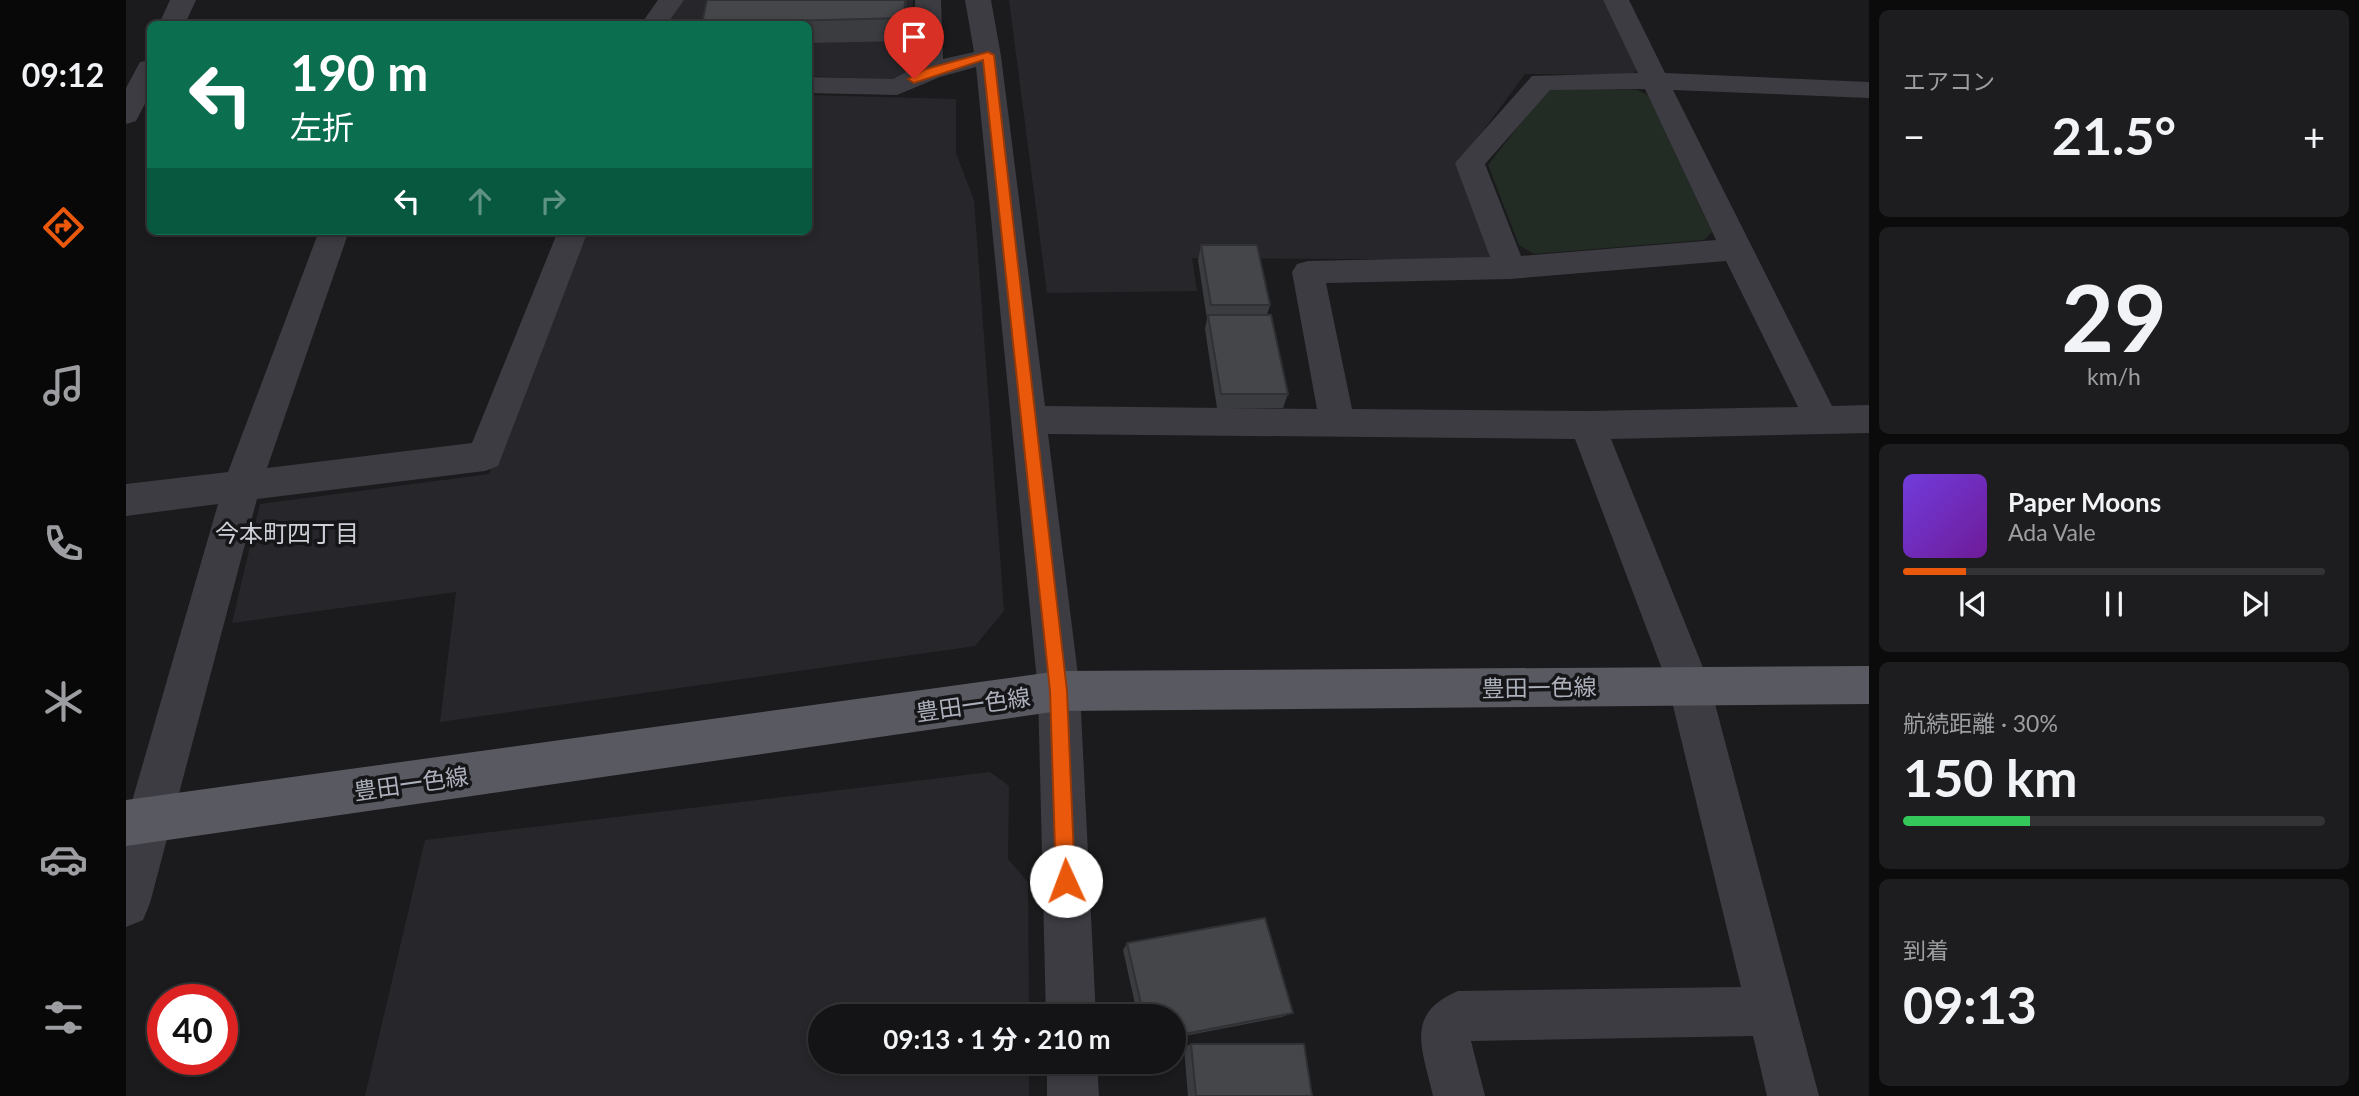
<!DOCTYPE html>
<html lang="ja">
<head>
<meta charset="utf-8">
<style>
	:root { --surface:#141416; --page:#1d1d1f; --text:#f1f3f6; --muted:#9d9ea1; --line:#333335; --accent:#ea580c }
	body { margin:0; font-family:Lato,"Noto Sans JP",sans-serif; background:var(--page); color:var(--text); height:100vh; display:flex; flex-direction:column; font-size:26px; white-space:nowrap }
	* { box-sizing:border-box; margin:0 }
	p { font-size:23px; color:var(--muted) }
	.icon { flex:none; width:38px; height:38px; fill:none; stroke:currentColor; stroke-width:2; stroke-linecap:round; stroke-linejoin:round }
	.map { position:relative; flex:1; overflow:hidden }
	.sheet { display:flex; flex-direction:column; gap:10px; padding:10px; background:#0b0b0c; width:490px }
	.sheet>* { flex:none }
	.guide { position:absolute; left:21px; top:21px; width:665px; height:214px; border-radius:10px; box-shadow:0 4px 10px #0003,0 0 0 2px var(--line); background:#0b6e4f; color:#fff; overflow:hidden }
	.speed { position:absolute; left:21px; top:984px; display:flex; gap:14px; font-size:35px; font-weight:700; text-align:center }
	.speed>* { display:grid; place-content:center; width:91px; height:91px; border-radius:50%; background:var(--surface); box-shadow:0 4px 10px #0003,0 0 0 2px var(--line); line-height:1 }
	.speed .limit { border:10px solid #d22; background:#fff; color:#111 }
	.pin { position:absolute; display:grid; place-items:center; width:60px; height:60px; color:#fff; margin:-72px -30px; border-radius:50% 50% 50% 0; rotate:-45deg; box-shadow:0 0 7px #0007 }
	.pin .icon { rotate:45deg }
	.me { position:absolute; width:77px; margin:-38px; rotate:358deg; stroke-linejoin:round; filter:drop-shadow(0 0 5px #0008) }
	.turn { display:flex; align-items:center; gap:24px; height:147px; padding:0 28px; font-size:32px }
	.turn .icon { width:91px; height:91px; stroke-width:2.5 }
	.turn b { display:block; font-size:49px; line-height:60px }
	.lanes { display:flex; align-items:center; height:66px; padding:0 28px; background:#0003; justify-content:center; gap:35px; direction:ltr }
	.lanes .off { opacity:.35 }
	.big { font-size:52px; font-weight:700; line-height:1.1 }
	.sheet .card { flex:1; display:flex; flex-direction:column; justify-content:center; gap:10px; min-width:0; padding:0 24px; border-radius:10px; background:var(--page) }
	.sheet .dial { align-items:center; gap:0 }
	.dial b { font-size:91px; line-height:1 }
	.song { display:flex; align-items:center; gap:21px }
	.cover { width:84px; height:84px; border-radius:10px; background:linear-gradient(135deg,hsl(260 70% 55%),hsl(280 70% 35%)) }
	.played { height:7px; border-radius:4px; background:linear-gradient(90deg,var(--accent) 15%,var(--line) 15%) }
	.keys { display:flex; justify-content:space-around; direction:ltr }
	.heat { display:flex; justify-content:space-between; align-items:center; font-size:38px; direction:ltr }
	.charge { height:10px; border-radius:5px; background:linear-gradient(90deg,#34c759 30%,var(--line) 0) }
	.trip { position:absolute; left:682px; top:1004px; width:378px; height:70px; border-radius:35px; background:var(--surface); box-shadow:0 4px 10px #0003,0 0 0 2px var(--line); font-weight:700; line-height:70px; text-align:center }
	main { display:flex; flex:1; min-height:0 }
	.tab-bar { display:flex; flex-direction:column; width:126px; justify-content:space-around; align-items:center; background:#080809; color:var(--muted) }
	.tab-bar .icon { width:49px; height:49px }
	.tab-bar .on { color:var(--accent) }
	.tab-bar b { font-size:32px; color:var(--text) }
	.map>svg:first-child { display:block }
	.built { fill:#27262a }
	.green { fill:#222b24 }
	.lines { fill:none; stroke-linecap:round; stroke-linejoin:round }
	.minor { fill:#3c3c42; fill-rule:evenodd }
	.major { fill:#585961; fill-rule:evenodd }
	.wall { fill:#3b3c40 }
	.shaded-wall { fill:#303134 }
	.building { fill:#45464a; stroke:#303134; stroke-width:2 }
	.route { fill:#ea580c; stroke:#983908; stroke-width:2 }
	.labels { text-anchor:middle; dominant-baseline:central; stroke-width:7; stroke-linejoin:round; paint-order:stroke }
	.street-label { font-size:23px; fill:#adb1bc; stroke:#161518 }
	.neighbourhood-label { font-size:24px; fill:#ced0d8; stroke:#161518 }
</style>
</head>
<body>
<main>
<nav class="tab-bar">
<b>09:12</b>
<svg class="icon on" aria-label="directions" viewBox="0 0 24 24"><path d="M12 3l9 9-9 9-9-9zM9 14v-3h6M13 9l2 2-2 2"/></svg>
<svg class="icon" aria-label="music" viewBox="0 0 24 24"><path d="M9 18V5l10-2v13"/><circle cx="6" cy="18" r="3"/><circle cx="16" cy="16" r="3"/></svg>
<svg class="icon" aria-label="phone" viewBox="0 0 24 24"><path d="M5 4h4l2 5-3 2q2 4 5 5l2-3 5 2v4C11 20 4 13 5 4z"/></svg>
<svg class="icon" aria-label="climate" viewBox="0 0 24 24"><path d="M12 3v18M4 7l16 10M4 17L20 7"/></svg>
<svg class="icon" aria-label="car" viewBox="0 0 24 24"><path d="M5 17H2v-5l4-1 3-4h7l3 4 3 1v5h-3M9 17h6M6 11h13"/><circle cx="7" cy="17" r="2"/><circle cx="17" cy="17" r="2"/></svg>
<svg class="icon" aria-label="filters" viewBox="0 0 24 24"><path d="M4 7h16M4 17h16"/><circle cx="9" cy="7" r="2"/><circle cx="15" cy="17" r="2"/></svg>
</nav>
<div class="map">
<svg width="1743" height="1096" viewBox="0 0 1743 1096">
	<rect width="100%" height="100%" fill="#1b1b1d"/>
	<path class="built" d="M555 0H787L785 73 768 80 683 76 682 24H539Z
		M883 0H1477L1511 70 1507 75 1399 74 1334 162 1367 252 1361 260 1066 258 1071 291 921 293Z
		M683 95 830 99V153L848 200 878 611 849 646 314 722 330 592 106 623 134 504 363 474 461 231H682Z
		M864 772 883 786 882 859 902 882 903 1017H695V1062H903V1096H239L299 840Z"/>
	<path class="green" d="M1422 88 1511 90 1522 95 1586 232 1578 240 1408 254 1393 245 1362 165Z"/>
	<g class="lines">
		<path class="minor" d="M44 0H70L59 24H33Z
			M532 0H558L541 24H515Z
			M789 0H815L817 59 848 52 839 0H865L875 56 919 406 1191 409 1166 272 1171 264 1182 261 1364 257 1329 163 1406 76 1512 73 1477 0H1503L1539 73 1743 82V98L1547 90 1706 406 1743 405V433L1485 439 1584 685 1693 1096H1641L1627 1036 1345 1041 1359 1096H1307C1297 1050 1277 1014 1332 991L1615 987 1542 685 1449 439 922 434 954 691 970 1017H920L912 691 850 67 814 77 771 95 682 93V77L767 79 790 67ZM1519 89 1590 240 1395 256 1359 164 1424 90ZM1600 261 1672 407 1462 411 1226 409 1200 283 1384 279Z
			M24 60V94L10 121 0 124V88L14 62Z
			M193 231H223L141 468 346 443 432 231H462L372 466 359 471 131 499 24 903 17 920 0 927V822L92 504 0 516V484L102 472Z
			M921 1062H971L973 1096H921Z"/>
		<path class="major" d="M1743 666V704L933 711 0 846V800L933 671Z"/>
	</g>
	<path class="wall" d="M781 0 780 41 682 43V24H577L576 23Z
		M1075 245 1144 305 1141 315 1162 394 1157 408H1091L1079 329 1081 319 1072 260Z
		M1001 943 1167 1013 1156 1017 1048 1038V1017H1012L997 950Z
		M1065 1044 1186 1096H1062L1058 1047Z"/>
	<path class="shaded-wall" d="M779 0H781L780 41 778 18Z"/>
	<path class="building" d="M581 0H779L778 18 576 23Z
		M1075 245H1131L1144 305H1085Z
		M1082 315H1145L1162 394H1095Z
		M1139 918 1167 1013 1048 1036V1017H1018L1001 943Z
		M1065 1044H1178L1186 1096H1070Z"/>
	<path class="route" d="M862 52 868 55 941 691 949 881 946 888 940 891 933 888 930 881 924 691 857 60 788 83 782 79 800 69Z"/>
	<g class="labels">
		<g class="street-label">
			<text transform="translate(1413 687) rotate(-1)">豊田一色線</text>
			<text transform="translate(847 704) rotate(-8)">豊田一色線</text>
			<text transform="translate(285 783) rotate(-8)">豊田一色線</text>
		</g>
		<g class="neighbourhood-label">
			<text x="161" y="532">今本町四丁目</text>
		</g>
	</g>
</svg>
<div class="speed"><div class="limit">40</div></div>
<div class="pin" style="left:788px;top:79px;background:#d93025"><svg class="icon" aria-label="arrive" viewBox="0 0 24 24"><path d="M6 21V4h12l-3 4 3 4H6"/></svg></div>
<svg class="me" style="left:940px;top:881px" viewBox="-20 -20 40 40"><circle r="19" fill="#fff"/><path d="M0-13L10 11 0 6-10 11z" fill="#ea580c"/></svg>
<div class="trip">09:13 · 1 分 · 210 m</div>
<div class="guide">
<div class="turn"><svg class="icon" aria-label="left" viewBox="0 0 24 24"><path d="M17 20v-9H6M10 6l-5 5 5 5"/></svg><div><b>190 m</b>左折</div></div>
<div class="lanes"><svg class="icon" aria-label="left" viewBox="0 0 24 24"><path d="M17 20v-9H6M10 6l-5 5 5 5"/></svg><svg class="icon off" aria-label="ahead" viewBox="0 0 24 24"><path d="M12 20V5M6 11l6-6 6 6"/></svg><svg class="icon off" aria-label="right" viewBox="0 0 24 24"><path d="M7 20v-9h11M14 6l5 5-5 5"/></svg></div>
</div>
</div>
<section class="sheet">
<div class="card"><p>エアコン</p>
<div class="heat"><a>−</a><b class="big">21.5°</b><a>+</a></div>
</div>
<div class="card dial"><b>29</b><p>km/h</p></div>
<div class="card">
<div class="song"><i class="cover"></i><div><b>Paper Moons</b><p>Ada Vale</p></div></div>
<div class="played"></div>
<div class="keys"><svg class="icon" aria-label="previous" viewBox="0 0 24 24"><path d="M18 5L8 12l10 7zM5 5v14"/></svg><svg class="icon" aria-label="pause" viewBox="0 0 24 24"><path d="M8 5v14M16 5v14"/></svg><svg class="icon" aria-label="next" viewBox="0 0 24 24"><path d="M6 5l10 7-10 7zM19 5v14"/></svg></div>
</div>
<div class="card"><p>航続距離 · 30%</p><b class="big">150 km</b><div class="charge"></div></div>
<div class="card"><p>到着</p><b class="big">09:13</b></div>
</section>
</main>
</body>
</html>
